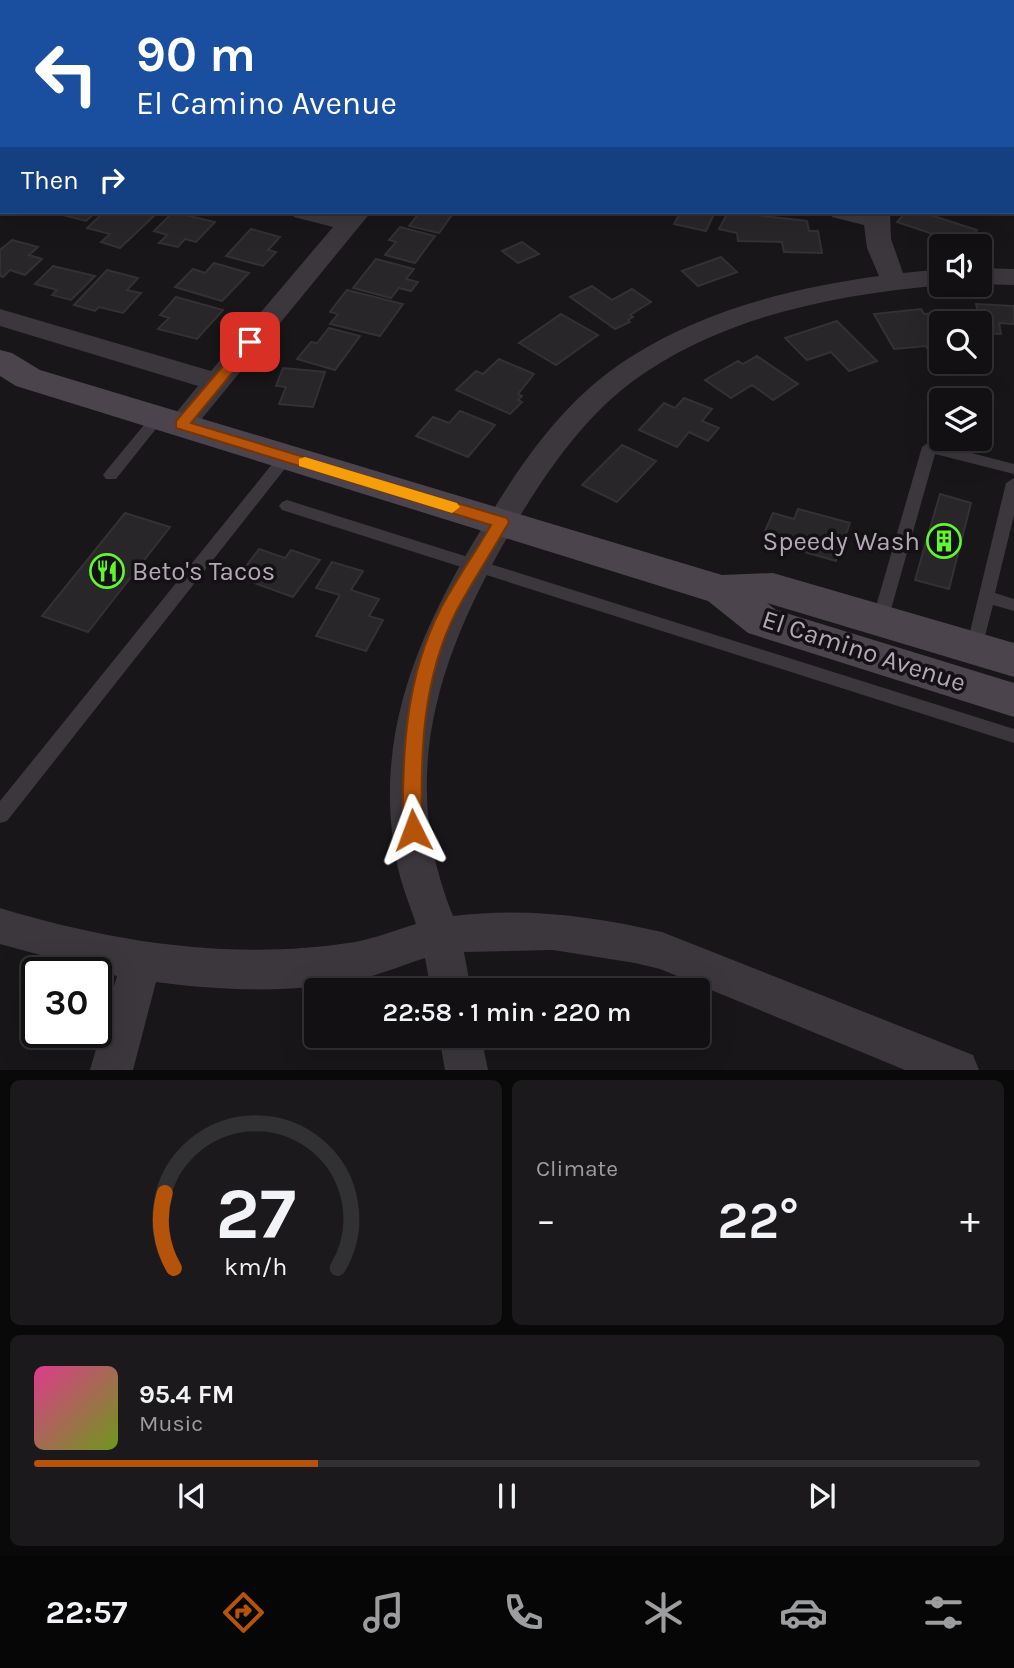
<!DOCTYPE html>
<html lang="en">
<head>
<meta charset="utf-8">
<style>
	:root { --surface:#121012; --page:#1b191b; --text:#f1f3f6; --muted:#9c9d9f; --line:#313032; --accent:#b45309 }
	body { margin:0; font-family:Karla,sans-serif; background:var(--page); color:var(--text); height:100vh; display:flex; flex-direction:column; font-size:26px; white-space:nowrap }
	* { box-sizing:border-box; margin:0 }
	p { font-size:23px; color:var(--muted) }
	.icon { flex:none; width:38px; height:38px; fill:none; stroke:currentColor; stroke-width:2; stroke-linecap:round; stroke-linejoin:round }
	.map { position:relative; height:1070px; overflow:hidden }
	.side { display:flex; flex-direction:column; gap:10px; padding:10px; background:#0a090a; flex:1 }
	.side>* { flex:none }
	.guide { position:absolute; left:0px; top:0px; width:1015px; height:214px; box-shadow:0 7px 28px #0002,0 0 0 2px var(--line); background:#1a4fa0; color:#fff; overflow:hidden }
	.controls { position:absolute; left:929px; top:234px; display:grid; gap:14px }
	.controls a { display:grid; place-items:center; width:63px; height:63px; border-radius:7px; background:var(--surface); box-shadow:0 7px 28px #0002,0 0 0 2px var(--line); font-size:35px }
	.speed { position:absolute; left:21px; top:957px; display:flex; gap:14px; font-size:35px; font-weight:700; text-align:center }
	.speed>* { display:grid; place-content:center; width:91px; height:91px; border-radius:50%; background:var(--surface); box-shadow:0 7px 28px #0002,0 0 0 2px var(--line); line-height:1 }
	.speed .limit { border:4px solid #111; border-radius:10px; background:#fff; color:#111 }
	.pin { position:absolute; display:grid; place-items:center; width:60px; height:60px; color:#fff; margin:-30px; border-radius:14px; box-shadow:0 4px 10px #0006 }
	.me { position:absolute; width:77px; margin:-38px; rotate:357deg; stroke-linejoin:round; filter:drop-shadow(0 0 5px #0008) }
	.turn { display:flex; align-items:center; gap:24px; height:147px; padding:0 21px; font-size:32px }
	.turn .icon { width:91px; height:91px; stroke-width:2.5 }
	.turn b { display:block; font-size:49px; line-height:60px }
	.then { display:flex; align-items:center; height:66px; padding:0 21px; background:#0003; gap:14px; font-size:26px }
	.big { font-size:52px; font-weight:600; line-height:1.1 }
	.side .tile { flex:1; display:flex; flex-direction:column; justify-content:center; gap:10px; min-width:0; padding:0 24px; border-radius:10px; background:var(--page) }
	.side .dial { align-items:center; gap:0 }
	.dial svg { height:182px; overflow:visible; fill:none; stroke:var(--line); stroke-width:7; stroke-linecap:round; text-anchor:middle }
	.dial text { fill:var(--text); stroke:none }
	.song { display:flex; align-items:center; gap:21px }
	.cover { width:84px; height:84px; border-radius:10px; background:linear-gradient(135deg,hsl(330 70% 55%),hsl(80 70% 35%)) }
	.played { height:7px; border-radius:4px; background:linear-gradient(90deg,var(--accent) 30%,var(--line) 30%) }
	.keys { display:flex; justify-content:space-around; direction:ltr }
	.heat { display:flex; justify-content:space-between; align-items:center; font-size:38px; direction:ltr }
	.side .tiles { flex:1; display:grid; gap:10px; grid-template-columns:1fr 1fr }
	.tile:last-child { grid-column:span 2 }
	.trip { position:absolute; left:304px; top:978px; width:406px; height:70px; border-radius:7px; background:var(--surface); box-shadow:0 7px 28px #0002,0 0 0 2px var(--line); font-weight:600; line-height:70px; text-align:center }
	.tabs { display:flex; height:112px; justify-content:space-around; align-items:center; background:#070607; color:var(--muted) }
	.tabs .icon { width:49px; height:49px }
	.tabs .selected { color:var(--accent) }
	.tabs b { font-size:32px; color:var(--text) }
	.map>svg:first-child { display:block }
	.green { fill:#1c2123 }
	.building { fill:#292629; stroke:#343033; stroke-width:2 }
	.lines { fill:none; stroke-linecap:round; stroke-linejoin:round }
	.path { stroke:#433d44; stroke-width:3.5; stroke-dasharray:2.5 3.5; stroke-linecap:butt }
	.service { fill:#3c373d; fill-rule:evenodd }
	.minor { fill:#3c373d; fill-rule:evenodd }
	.tertiary { fill:#3c373d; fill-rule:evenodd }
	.secondary { fill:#4c444d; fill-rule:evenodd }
	.route { fill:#b45309; stroke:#753606; stroke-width:2 }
	.slow { fill:#f59e0b }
	.labels { text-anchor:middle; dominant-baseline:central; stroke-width:7; stroke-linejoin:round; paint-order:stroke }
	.poi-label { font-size:26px; fill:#b5a7b8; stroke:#131113; text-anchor:end }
	.street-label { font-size:26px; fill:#b5a7b8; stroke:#131113 }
</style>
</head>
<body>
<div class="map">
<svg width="1014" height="1070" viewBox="0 0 1014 1070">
	<rect width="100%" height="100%" fill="#181618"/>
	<path class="green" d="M268 0H630L639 2H276Z"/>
	<path class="building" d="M52 212H96L86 221Z
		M104 212H152L157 213 120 248 101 242 110 234 87 228Z
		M173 212 215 222 196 242 185 239 178 247 159 243 167 235 154 231Z
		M420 212H419H454L439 233 409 226Z
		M661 212H715L706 231 674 224 679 215Z
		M728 212 807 221 809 231H818L822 253 784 252 782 242 738 241 737 233 719 229Z
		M906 212H921L977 230 966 245 897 222Z
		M400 227 435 236 415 263 385 255 396 242 389 240Z
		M251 229 280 237 268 250 276 252 263 266 226 256Z
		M12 240 38 247 29 255 42 259 25 275 10 270 3 277 0 276V250Z
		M522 242 539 254 518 263 502 251Z
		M721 257 737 272 698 286 682 271Z
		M376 259 414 269 406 279 418 282 411 291 399 288 391 298 353 288Z
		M214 263 249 273 222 301 175 287 193 269 205 273Z
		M53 266 95 276 71 300 52 295 57 290 35 284Z
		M107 270 138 278 127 290 141 293 123 313 99 307 95 311 74 305Z
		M592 286 612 300 632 289 651 302 630 315 633 317 628 320 630 322 615 329 570 297Z
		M347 290 403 304 380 336 330 324 338 314 330 312Z
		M176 297 223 310 197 339 158 329 169 318 160 315Z
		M976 304 1014 306V324L999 323 1001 334 983 333Z
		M921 309 924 314 944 312 951 324H942V356L932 357 926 346 894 349 874 314Z
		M561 314 598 335 556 365 519 343Z
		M837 321 877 361 849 371 831 352 807 360 785 338Z
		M329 328 360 336 335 370 297 359 311 342 317 343Z
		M757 356 798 384 773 400 752 385 731 398 705 380 738 361 743 364Z
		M499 359 534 374 518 394 522 396 518 400 522 402 510 414 456 390 476 371 483 374Z
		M283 368 325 372 313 407 279 404 286 387 276 386Z
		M684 398 712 409 702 421 719 428 708 441 689 432 677 447 639 430 664 403 675 408Z
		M460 411 495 425 468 457 416 436 433 417 449 423Z
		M622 445 656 461 617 502 582 485Z
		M940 494 971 503 949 589 915 580Z
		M798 509 850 523 836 561 784 546 787 540 764 533 773 513 794 519Z
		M125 513 170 527 88 632 42 616Z
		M259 549 285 558 291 550 320 560 293 597 238 577Z
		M332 562 363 571 351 590 379 599 369 616 383 620 366 651 316 636 340 595 316 588Z"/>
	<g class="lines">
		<path class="path" d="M502 0 512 2
			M761 2 763 0"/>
		<path class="service" d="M158 412 163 414 165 417 163 420 116 479H106L103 475 106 471 153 414Z
			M929 442 1014 464V474L935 454 888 620 886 625H874L872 620 922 447Z
			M286 452 291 453 293 457 291 461 7 821 0 823V801L281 453Z
			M1014 478V515L995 593 1014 599V611L993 605 982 648 980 653H968L966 648 1006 483Z
			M287 500 1014 729V743L282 510 279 506 282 502Z"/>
		<path class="minor" d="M1014 51V64H1013V51Z
			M0 131 2 132V146L0 145Z
			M291 212H371L191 432 181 435 171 432 166 425 198 386 0 326V309L211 371 333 227 294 217Z
			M829 212H890L891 239 903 273 942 269V285C839 295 737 313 649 370 590 408 551 465 515 524 441 650 395 773 453 916 524 907 593 916 662 932L973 1055 979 1070H905L660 969 635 963 553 950 464 952 471 990H431L425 958C405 964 385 973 364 978 298 994 223 991 156 982L133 1070H90L117 976 0 944V908C115 943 235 961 355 942 376 938 396 930 416 924 410 905 402 887 398 868 369 736 422 624 490 515 527 454 568 397 629 358 703 310 792 288 879 276L867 248 864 225 832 217Z
			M980 268 1014 269V285L980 284Z
			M439 1036H481L488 1070H445Z"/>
		<path class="tertiary" d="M38 0H63L37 2Z
			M2 29V45L0 46V30Z"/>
		<path class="secondary" d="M0 350 12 353 40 370 722 575 773 573 1014 643V677L767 603 776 610 1014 683V717L748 633 708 601 16 386 0 376Z"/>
	</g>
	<path class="route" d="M250 338 255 339V345L191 423 507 518 509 522C492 552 473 580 457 610 422 678 420 755 422 830L420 836 413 838 406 836 403 830C402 754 405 678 441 608 456 580 475 553 491 525L176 428V421L246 339Z"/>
	<path class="slow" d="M305 457 457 503 460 507 452 513 299 466V459Z"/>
	<defs>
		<g id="building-ring" transform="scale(1.75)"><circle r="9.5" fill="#131113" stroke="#60f82d" stroke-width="1.5"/><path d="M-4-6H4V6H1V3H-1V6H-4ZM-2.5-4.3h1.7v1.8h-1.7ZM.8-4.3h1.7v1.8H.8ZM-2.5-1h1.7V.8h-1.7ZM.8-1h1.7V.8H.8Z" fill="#60f82d"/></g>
		<g id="restaurant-ring" transform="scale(1.75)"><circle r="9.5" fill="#131113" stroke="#60f82d" stroke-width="1.5"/><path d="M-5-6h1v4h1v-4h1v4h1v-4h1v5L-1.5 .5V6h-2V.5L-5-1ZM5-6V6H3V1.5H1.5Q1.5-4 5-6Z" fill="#60f82d"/></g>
	</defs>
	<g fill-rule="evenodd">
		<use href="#building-ring" x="944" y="541"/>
		<use href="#restaurant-ring" x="107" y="571"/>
	</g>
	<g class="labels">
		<g class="poi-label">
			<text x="920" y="541">Speedy Wash</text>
			<text x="132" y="571" text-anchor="start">Beto's Tacos</text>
		</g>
		<g class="street-label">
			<text transform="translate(864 651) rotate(18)">El Camino Avenue</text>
		</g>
	</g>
</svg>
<div class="controls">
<a><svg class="icon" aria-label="sound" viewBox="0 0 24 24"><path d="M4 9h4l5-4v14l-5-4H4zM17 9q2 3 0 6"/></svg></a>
<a><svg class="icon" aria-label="search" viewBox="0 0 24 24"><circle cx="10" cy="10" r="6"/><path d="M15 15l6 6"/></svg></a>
<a><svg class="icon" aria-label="layers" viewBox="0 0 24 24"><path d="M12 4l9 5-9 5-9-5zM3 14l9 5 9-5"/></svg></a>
</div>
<div class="speed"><div class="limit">30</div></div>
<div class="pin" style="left:250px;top:342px;background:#d93025"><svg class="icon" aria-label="arrive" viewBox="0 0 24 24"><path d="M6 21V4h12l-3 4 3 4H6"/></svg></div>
<svg class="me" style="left:413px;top:830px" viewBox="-20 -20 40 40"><path d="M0-17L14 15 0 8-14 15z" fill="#b45309" stroke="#fff" stroke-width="4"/></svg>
<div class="trip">22:58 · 1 min · 220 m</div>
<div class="guide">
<div class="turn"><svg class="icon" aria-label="left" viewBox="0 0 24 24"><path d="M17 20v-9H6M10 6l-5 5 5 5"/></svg><div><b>90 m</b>El Camino Avenue</div></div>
<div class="then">Then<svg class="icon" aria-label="right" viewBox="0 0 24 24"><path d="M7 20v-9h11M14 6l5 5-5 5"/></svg></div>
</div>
</div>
<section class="side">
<div class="tiles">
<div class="tile dial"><svg viewBox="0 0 100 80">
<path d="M14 69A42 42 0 1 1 86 69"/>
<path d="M14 69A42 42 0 0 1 10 36" stroke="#b45309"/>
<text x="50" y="56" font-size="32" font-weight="700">27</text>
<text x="50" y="72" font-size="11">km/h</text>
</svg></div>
<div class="tile"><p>Climate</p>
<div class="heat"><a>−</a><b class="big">22°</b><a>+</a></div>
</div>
<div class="tile">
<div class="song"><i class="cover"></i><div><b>95.4 FM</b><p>Music</p></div></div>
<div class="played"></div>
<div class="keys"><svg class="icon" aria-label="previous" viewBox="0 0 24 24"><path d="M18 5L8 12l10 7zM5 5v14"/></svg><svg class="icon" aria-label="pause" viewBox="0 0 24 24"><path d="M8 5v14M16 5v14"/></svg><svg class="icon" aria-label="next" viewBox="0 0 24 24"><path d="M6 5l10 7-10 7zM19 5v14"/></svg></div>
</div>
</div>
</section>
<nav class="tabs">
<b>22:57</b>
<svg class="icon selected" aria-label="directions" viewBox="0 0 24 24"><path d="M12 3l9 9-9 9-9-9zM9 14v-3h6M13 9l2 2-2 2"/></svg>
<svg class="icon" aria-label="music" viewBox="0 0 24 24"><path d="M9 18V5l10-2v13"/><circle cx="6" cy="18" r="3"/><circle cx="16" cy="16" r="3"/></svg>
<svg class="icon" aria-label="phone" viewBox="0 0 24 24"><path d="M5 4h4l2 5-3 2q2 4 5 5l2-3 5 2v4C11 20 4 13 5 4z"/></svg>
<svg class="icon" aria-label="climate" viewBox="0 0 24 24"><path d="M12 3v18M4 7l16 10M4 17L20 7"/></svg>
<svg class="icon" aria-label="car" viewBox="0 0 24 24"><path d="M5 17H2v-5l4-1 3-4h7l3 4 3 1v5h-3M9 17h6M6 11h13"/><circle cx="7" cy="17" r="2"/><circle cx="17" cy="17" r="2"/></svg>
<svg class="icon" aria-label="filters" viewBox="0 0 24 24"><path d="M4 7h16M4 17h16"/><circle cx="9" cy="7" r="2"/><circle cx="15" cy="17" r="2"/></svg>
</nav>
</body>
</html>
